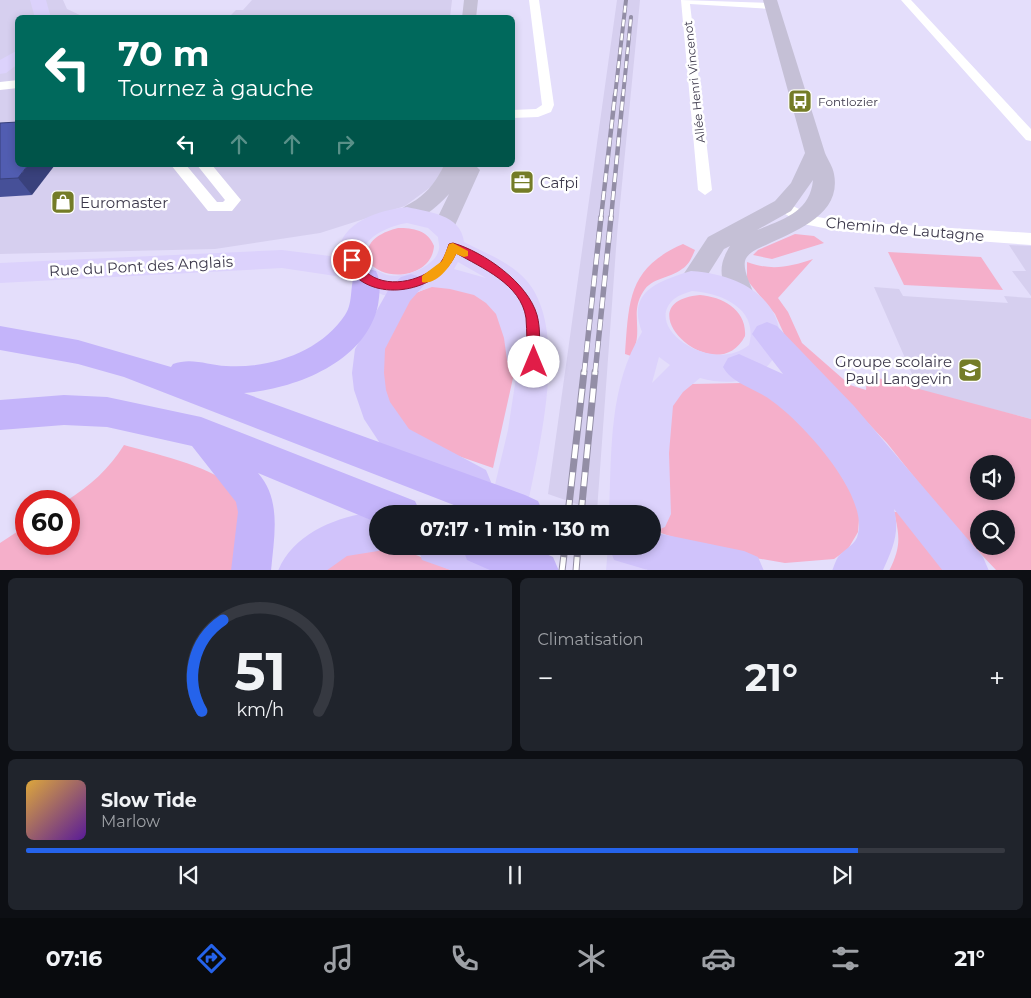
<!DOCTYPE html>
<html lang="fr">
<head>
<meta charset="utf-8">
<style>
	:root { --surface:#171b24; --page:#20242c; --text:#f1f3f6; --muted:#9ea1a6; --line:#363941; --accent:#2563eb }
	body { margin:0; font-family:Montserrat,sans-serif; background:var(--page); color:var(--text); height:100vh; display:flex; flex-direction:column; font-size:19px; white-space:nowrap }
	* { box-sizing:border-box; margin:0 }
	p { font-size:16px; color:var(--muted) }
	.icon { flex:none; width:28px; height:28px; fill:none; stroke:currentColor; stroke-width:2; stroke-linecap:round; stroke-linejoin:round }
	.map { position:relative; height:570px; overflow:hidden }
	.side { display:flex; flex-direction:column; gap:8px; padding:8px; background:#0d0f14; flex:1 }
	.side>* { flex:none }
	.top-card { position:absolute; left:15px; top:15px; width:500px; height:152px; border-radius:8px; box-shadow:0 2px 8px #0003; background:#00695c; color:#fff; overflow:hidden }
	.buttons { position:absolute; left:970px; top:455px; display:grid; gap:10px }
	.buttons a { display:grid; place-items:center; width:45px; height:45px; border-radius:50%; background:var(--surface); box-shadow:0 2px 8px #0003; font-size:25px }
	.speed { position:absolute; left:15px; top:490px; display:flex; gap:10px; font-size:25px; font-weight:700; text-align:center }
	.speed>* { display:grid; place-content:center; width:65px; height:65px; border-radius:50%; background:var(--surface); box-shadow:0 2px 8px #0003; line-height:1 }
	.speed .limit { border:8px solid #d22; background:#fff; color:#111 }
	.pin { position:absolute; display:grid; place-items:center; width:42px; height:42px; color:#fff; margin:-21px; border:2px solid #fff; border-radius:50%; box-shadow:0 1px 5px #0007 }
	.me { position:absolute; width:55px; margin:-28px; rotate:0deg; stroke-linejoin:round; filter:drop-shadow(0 0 4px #0008) }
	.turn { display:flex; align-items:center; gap:18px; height:105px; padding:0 20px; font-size:22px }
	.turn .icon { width:65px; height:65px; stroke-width:2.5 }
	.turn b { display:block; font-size:35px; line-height:42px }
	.lanes { display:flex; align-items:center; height:48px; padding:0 20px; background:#0003; justify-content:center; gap:25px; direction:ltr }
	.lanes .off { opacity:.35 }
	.big { font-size:38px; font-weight:700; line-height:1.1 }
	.side .tile { flex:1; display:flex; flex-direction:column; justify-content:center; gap:8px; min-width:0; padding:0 18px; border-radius:8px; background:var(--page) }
	.side .dial { align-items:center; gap:0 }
	.dial svg { height:130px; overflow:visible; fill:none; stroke:var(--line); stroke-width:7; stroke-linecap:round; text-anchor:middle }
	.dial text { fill:var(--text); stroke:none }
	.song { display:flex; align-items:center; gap:15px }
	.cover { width:60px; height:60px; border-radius:8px; background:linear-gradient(135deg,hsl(40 70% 55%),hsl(270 70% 35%)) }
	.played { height:5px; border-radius:2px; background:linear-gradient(90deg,var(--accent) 85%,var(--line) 85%) }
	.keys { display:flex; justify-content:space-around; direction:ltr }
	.heat { display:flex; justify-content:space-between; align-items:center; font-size:28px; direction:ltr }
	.side .tiles { flex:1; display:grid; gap:8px; grid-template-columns:1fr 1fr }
	.tile:last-child { grid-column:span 2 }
	.trip { position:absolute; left:369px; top:505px; width:292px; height:50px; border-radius:25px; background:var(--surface); box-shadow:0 2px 8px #0003; font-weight:700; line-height:50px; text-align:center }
	.tab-bar { display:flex; height:80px; justify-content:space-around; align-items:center; background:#090b0e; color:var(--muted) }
	.tab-bar .icon { width:35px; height:35px }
	.tab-bar .current { color:var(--accent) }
	.tab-bar b { font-size:22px; color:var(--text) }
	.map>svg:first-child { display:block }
	.built { fill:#d6cfef }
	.green { fill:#f5afca; fill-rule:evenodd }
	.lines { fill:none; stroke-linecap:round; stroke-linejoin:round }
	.minor { fill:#fff; fill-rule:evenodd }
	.secondary { fill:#c5c0d6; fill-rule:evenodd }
	.primary { fill:#dcd2fc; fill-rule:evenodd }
	.trunk { fill:#d0c3fb; fill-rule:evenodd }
	.motorway { fill:#c4b4fa; fill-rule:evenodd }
	.rail-far3-casing { stroke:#938ea6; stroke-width:4 }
	.rail-far2-casing { stroke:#938ea6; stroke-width:4.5 }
	.rail-far1-casing { stroke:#938ea6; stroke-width:5.5 }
	.rail-casing { stroke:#938ea6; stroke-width:7 }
	.rail-far3 { stroke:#fff; stroke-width:2.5; stroke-dasharray:7; stroke-linecap:butt }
	.rail-far2 { stroke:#fff; stroke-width:3; stroke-dasharray:9; stroke-linecap:butt }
	.rail-far1 { stroke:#fff; stroke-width:4; stroke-dasharray:11; stroke-linecap:butt }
	.rail { stroke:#fff; stroke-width:5; stroke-dasharray:14; stroke-linecap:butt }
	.wall { fill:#465098 }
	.shaded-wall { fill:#39417c }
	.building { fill:#515db1; stroke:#39417c }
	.route { fill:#e11d48; stroke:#92132f }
	.slow { fill:#f59e0b }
	.labels { text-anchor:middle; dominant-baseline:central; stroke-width:5; stroke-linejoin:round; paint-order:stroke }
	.far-street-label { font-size:12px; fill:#3d394c; stroke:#fff }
	.far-poi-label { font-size:12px; fill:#3d394c; stroke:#fff; text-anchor:start }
	.poi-label { font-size:15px; fill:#3d394c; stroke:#fff; text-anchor:start }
	.street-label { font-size:15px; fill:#3d394c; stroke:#fff }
</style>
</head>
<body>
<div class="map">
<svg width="1031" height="571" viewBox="0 0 1031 571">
	<rect width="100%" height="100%" fill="#e4defb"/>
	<path class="built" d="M0 0H63L67 9 84 17 18 18V165H444L436 183 405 206 320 233 215 249 0 254Z
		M252 0H452L450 17H229L236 10H243Z
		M617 0H640L617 235 597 511 548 494Z
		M1009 245 1031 246V296L1012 271H1026Z
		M874 287 899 289 903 296 1008 303 1004 296 1031 298V419L919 390Z"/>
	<path class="green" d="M398 228C413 228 428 230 434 246 432 277 385 284 368 261 363 241 382 232 398 228Z
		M795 234 814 236 824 243 772 259 753 255 758 250Z
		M683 244 695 250C692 257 689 265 682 269 669 279 652 277 643 292 629 314 645 331 631 356L625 354C629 300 628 268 683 244Z
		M888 252 981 257 1003 290 904 285Z
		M813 259 778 298 788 312 802 343 850 385 866 390 867 375 1031 419V570H996L945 516 887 443 785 336 775 314 747 280V262C771 271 790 267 813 259ZM979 464H1006V491H979ZM979 519H1006V546H979Z
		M435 285 471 288 501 316 512 353 513 378 493 468 421 443 397 424 379 382 387 336 404 305 416 293Z
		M700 295C723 297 747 310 745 336 716 393 621 302 700 295Z
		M742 383 763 389 816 434 860 507 858 532 848 549 834 559 785 563 714 551 661 533 670 405 677 392 692 384Z
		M124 445C149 452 212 467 228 484 244 500 240 550 237 570H0V543L26 526V544H69V501H66C90 486 109 469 124 445Z
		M894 512H907L954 571H889C901 547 900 537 894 512Z
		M378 546C403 546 428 561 451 570L314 571 335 556Z"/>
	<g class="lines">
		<path class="minor" d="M529 0H539L554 105 551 112 538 117 512 118V110L536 109 542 105Z
			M681 0 772 3 777 6 772 9 690 4 712 190 705 195 698 190Z
			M901 0H911L1031 129V141L1026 140Z
			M18 80V88L0 90V82Z
			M171 165H186L217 202H223L225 200 197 165H212L241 200 232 211H208Z
			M783 201 813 216 839 221 1031 233V245L839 231 803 224 778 210 775 206Z"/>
		<path class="secondary" d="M464 0H478L476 18H462Z
			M763 0H777L825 153C828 160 833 167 834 174 842 215 795 231 766 245 759 248 747 253 745 261 743 271 751 285 754 294L750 301 741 304 732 301C720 279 717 267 730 246L724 249 700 287 691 290 682 287 679 281 708 237 775 201 791 183 805 153ZM813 180C810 212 784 219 757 230L791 211Z
			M444 165H475L480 170 452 232 444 235 436 232 433 227 449 194C437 207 418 225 399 220L396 215C400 208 408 205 416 200 429 191 437 180 444 165Z"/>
		<path class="primary" d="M30 0H46L51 18H35Z
			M18 50V64L6 73 0 74V60Z
			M407 207C428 212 461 214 464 242 485 253 510 262 526 280 571 330 537 453 526 514H488L508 430 517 371 511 369 507 360 504 338 496 314 486 303 474 295 450 289 432 287 406 296 383 295 349 278 282 268 0 283V263L282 250 338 257C338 222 380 210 407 207ZM407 223 428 228 438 237C438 241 440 246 439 249 436 267 403 279 387 275 381 273 375 269 370 266 347 243 390 225 407 223ZM458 262 486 278 454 269Z
			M691 271C817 280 798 405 700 378L683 392 673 406 669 453 671 514 665 527 652 532V514H609C612 452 608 387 642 332 626 291 659 281 691 271ZM692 291C722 293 759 309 749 345 713 375 641 328 674 299 679 295 686 293 692 291ZM659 357 670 365 652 383Z
			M608 546H646V571H606Z"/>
		<path class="trunk" d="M411 274 421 277 425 284 410 301 385 349 384 373 386 390 390 402 409 429 486 470 491 482 486 494 473 500 385 451 364 419 354 390 352 373 355 349 390 287 401 277Z
			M767 322 777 326 854 406 983 557 989 571H943L894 509C900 532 893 548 883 570L832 571C834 566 836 560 838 557 845 548 856 545 858 534 868 494 803 423 772 401 757 389 732 384 723 367L728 358 739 354 783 374 752 334 757 326Z
			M366 513 380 514H378V546H390L378 551 347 556 326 571H278C292 536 331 519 366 513Z
			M652 532 744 551 758 557 764 571H651L614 560 609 546H652Z
			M417 546H502L516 552 522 566 520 571H453L422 560Z"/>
		<path class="motorway" d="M366 268 376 271C381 281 380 293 378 305 366 362 295 389 244 393L525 495 538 501 544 514H477L124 377 78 364 0 350V326L78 340 171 367 173 364C191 357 208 365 226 366 269 369 321 352 345 315 354 302 349 284 356 271Z
			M64 395 107 397 201 417 415 501 421 514H378V523L258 473C282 500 274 537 271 571H231L238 512 236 502 192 446 107 427 64 425 0 430V400Z
			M462 546H528L553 557 559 571H492L467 560Z"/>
		<g class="rail-far3-casing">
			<path id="rail-far3" d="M615 96 626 0
				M623 96 631 17"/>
		</g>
		<g class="rail-far2-casing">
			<path id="rail-far2" d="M601 218 615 95
				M611 218 623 95"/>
		</g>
		<g class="rail-far1-casing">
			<path id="rail-far1" d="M584 374 601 217
				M595 374 611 217"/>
		</g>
		<g class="rail-casing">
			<path id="rail" d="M568 514 584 372
				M581 514 595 372
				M562 571 565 546
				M576 571 578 546"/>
		</g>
		<use href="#rail-far3" class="rail-far3"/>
		<use href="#rail-far2" class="rail-far2"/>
		<use href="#rail-far1" class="rail-far1"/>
		<use href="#rail" class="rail"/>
	</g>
	<path class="wall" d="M0 123 32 195 0 197Z"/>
	<path class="shaded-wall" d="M28 165H55L32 195 18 178Z"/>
	<path class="building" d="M18 122V165H28L18 178 0 179V123Z"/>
	<path class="route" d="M453 243C484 252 528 283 537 315 541 329 539 347 540 362L538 365 534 367 527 362C527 347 527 332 526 318 521 284 482 268 456 253 442 289 381 304 353 274 350 270 348 264 346 260L348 257H355C360 264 362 270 370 275 391 289 425 280 441 262 445 257 447 250 449 244Z"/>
	<path class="slow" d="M453 243 468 251V256L464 257 456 254C452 265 436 286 422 282V276L442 261 449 244Z"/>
	<defs>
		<g id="bus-square" transform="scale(1.25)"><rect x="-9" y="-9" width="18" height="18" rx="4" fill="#747c27" stroke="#fff"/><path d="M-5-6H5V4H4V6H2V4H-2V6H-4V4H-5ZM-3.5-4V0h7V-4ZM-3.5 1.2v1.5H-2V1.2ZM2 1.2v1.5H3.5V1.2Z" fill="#fff"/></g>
		<g id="office-square" transform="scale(1.25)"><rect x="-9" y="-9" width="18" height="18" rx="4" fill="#747c27" stroke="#fff"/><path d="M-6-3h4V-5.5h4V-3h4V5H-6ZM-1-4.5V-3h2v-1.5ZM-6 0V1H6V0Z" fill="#fff"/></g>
		<g id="shop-square" transform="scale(1.25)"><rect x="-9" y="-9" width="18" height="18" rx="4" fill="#747c27" stroke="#fff"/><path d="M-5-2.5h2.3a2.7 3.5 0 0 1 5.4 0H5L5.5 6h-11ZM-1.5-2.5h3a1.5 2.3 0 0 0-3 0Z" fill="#fff"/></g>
		<g id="school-square" transform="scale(1.25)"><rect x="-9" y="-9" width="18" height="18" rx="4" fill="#747c27" stroke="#fff"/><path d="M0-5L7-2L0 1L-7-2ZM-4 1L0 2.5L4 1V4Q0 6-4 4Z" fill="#fff"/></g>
	</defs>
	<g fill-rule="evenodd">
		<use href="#bus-square" x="800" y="101"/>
		<use href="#office-square" x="522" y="182"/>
		<use href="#shop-square" x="63" y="202"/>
		<use href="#school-square" x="970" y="370"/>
	</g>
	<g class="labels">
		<g class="far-street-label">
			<text transform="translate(694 82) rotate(-96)">Allée Henri Vincenot</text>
		</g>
		<g class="far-poi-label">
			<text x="818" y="101">Fontlozier</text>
		</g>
		<g class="poi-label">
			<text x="540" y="182">Cafpi</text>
			<text x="80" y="202">Euromaster</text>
			<text x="952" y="361" text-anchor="end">Groupe scolaire<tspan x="952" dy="17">Paul Langevin</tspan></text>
		</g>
		<g class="street-label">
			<text transform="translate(905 229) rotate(5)">Chemin de Lautagne</text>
			<text transform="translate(141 266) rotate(-3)">Rue du Pont des Anglais</text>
		</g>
	</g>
</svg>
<div class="buttons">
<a><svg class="icon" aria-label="sound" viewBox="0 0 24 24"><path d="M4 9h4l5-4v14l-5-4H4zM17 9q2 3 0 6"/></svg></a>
<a><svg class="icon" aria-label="search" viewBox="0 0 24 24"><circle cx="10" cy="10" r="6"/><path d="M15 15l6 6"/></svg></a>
</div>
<div class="speed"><div class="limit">60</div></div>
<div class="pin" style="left:352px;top:260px;background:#d93025"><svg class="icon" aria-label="arrive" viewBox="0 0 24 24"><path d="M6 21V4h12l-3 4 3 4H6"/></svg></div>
<svg class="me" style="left:534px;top:362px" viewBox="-20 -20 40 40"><circle r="19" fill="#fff"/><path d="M0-13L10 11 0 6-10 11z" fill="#e11d48"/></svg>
<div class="trip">07:17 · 1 min · 130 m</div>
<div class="top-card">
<div class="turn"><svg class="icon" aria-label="left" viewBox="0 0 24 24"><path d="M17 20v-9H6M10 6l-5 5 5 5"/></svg><div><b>70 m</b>Tournez à gauche</div></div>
<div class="lanes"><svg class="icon" aria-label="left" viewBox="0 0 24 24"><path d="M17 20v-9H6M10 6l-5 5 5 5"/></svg><svg class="icon off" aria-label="ahead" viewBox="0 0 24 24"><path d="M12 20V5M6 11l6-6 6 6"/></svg><svg class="icon off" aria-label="ahead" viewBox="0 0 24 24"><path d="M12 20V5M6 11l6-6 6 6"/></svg><svg class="icon off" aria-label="right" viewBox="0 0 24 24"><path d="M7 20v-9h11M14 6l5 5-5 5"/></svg></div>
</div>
</div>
<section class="side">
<div class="tiles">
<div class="tile dial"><svg viewBox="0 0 100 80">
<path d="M14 69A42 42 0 1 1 86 69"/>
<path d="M14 69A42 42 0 0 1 27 13" stroke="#2563eb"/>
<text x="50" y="56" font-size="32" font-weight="700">51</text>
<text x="50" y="72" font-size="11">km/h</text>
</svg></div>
<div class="tile"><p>Climatisation</p>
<div class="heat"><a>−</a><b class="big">21°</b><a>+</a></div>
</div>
<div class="tile">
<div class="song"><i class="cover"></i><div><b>Slow Tide</b><p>Marlow</p></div></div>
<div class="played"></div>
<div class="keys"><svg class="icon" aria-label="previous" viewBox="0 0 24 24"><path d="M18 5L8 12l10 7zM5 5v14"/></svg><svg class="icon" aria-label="pause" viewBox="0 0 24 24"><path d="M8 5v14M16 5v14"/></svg><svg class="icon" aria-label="next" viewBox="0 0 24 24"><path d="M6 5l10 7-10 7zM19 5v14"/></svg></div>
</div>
</div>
</section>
<nav class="tab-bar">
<b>07:16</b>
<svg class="icon current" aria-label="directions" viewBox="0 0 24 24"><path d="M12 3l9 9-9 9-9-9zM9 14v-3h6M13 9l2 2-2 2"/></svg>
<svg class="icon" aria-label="music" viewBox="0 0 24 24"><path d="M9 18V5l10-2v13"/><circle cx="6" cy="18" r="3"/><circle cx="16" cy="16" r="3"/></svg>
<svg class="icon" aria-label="phone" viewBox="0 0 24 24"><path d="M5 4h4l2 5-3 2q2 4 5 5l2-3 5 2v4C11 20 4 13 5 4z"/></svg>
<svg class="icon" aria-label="climate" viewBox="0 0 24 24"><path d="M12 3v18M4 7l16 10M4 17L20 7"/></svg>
<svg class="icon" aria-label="car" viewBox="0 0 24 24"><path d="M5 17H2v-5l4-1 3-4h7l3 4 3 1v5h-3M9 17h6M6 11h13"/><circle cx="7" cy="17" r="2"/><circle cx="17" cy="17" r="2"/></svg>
<svg class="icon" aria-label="filters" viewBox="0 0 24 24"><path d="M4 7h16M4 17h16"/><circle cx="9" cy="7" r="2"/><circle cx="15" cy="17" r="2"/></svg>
<b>21°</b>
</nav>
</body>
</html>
